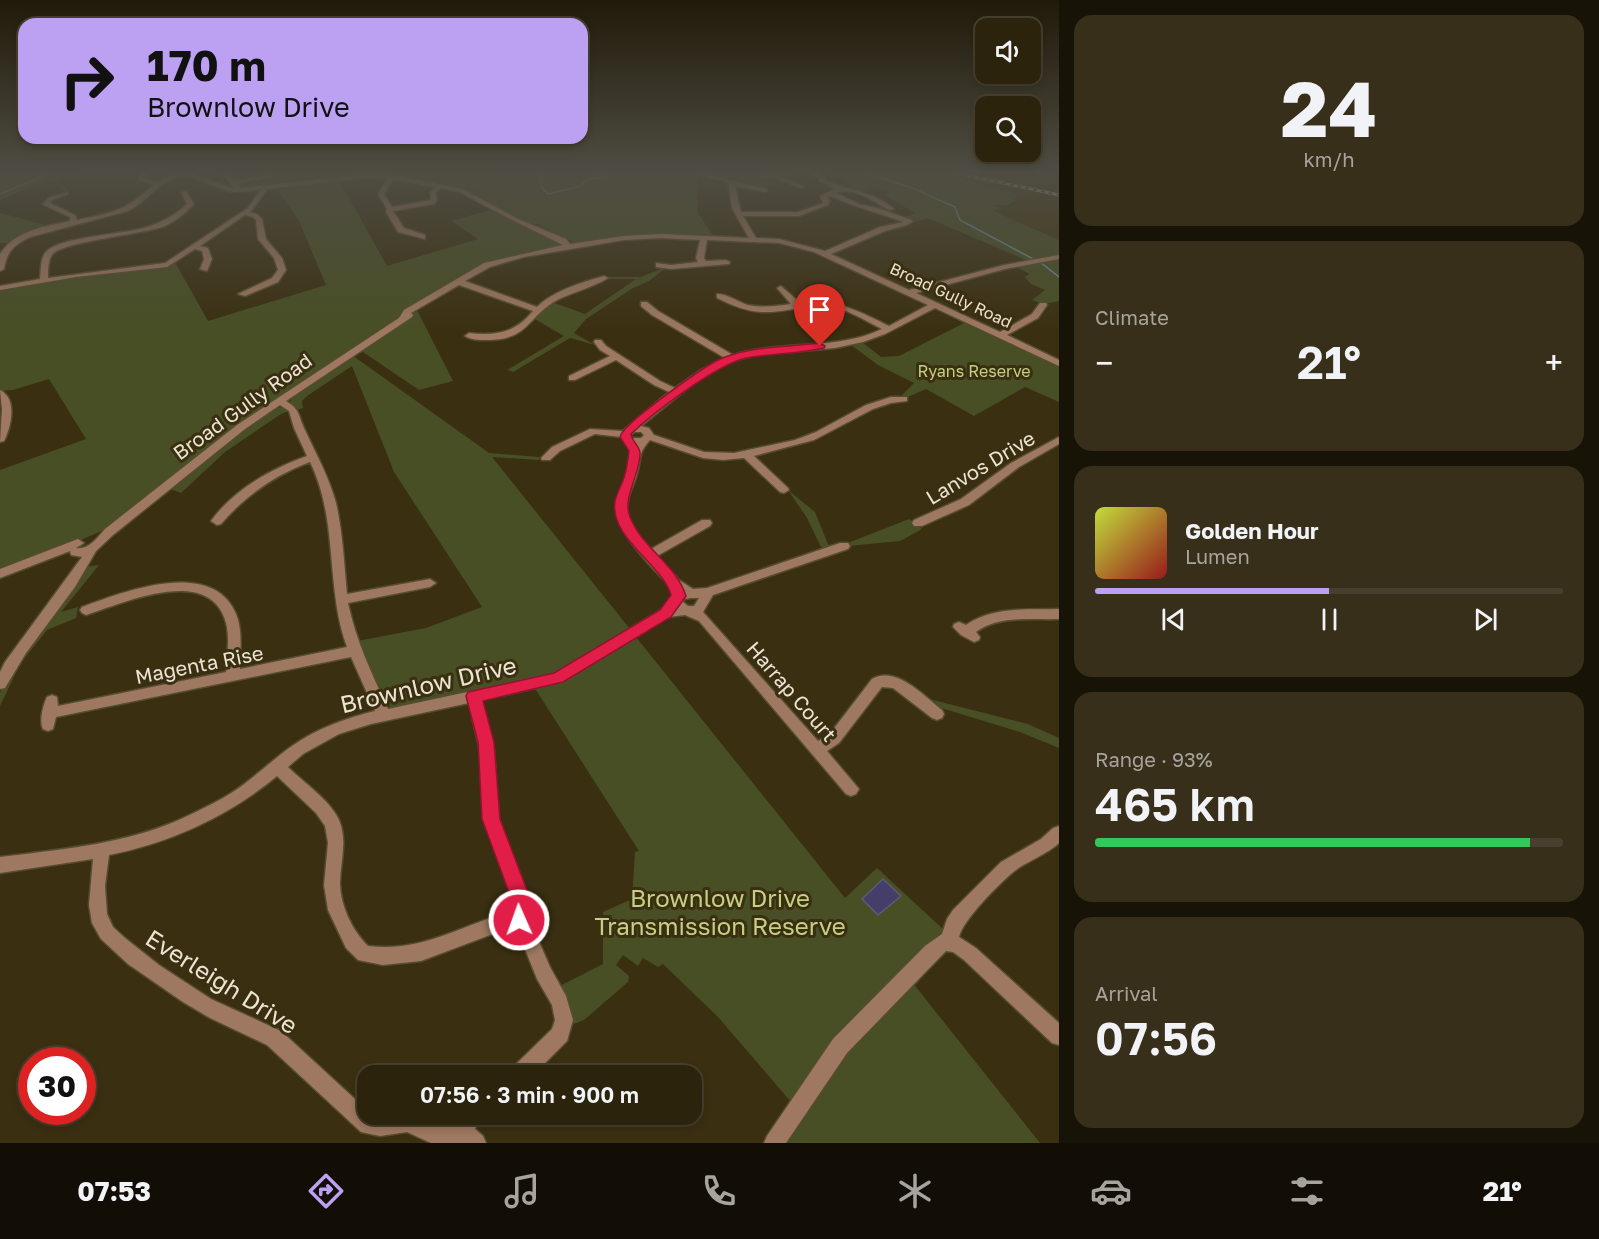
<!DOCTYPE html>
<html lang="en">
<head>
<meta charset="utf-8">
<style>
	:root { --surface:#2c230d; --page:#382f1b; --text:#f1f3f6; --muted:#a6a49d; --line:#48402e; --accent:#bca0f2 }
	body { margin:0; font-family:"Golos Text",sans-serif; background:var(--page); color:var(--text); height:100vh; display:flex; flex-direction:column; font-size:22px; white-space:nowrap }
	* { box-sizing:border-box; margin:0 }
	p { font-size:20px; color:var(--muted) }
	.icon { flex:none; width:33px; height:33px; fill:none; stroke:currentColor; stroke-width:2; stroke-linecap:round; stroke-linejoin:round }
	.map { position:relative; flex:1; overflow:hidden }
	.side { display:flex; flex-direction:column; gap:15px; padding:15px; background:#181307; width:540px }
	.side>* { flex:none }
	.top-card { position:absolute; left:18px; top:18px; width:570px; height:126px; border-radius:18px; box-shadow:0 3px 9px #0003,0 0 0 2px var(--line); background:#bca0f2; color:#111; overflow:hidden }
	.controls { position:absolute; left:975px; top:18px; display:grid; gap:12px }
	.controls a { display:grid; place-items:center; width:66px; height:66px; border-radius:12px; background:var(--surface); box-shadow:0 3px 9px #0003,0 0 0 2px var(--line); font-size:30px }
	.speed { position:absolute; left:18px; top:1047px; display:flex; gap:12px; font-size:30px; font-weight:700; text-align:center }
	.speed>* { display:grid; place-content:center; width:78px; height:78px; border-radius:50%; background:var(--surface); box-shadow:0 3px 9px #0003,0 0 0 2px var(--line); line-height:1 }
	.speed .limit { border:9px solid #d22; background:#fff; color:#111 }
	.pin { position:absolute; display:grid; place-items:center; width:51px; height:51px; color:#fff; margin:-62px -26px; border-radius:50% 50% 50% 0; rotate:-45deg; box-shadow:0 0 6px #0007 }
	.pin .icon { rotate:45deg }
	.me { position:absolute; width:66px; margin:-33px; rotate:358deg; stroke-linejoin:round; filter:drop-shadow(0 0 4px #0008) }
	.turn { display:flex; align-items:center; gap:21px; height:126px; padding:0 30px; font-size:27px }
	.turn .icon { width:78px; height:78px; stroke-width:2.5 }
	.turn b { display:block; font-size:42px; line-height:51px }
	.big { font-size:45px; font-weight:600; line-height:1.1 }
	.side .card { flex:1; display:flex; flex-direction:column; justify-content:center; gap:9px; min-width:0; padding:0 21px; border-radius:18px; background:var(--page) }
	.side .dial { align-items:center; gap:0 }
	.dial b { font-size:78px; line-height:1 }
	.song { display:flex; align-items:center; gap:18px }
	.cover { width:72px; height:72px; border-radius:9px; background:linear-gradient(135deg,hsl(70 70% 55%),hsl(0 70% 35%)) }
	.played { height:6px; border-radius:3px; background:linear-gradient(90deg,var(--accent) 50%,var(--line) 50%) }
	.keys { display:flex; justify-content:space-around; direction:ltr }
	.heat { display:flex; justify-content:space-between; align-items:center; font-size:33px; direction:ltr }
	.charge { height:9px; border-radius:4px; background:linear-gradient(90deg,#34c759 93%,var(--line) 0) }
	.trip { position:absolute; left:357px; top:1065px; width:345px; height:60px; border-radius:18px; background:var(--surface); box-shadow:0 3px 9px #0003,0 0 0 2px var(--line); font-weight:600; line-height:60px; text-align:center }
	.tabs { display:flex; height:96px; justify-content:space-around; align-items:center; background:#120e05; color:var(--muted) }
	.tabs .icon { width:42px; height:42px }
	.tabs .selected { color:var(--accent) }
	.tabs b { font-size:27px; color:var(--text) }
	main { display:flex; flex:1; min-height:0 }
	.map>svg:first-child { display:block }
	.built { fill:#42340d }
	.green { fill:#484f24 }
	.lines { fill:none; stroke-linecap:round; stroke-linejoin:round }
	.stream { stroke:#6d929e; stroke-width:1.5 }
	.building { fill:#453e68; stroke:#5e5a78; stroke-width:1.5 }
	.minor-casing { stroke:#564c30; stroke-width:3 }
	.minor { fill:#9e7860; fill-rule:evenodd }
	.rail-casing { stroke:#d8d1bf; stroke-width:3 }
	.rail { stroke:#3a2f11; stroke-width:1.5; stroke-dasharray:4; stroke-linecap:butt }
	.route { fill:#e11d48; stroke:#92132f; stroke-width:1.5 }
	.labels { text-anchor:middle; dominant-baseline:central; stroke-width:6; stroke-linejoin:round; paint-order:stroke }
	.far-street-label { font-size:16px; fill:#ece5d4; stroke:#3a2f11 }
	.far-park-label { font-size:16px; fill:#c4d084; stroke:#3a2f11 }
	.street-label { font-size:20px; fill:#ece5d4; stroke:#3a2f11 }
	.near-street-label { font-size:24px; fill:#ece5d4; stroke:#3a2f11 }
	.near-park-label { font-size:24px; fill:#c4d084; stroke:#3a2f11 }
</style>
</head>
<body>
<main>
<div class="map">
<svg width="1059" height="1143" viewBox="0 0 1059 1143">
	<rect width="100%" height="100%" fill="#3a2f11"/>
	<path class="built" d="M934 171H972L971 173 974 174 975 171H1059V240L978 205 954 187 965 180Z"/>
	<path class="green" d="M0 171H98L59 180 68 190H63L54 181 33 186 0 200Z
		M227 171H748L783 186 757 187 697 172 698 213 714 237 643 235 576 243 537 224H534L549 233 524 224 469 193 472 191 480 193 467 188 372 175 339 180 387 266 478 239 451 221 494 209 564 244 494 261 461 275 429 295 113 526 72 544 0 569V470L86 439 49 379 13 390 0 391V290L71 277 169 265 177 261 176 264 208 321 326 285 299 221 277 188 247 191Z
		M829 171H934L1014 193 1017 195 1015 201 1008 205H995L1001 208 993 211 1059 240V255L1028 261 928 218 915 222 902 218 915 213 884 195 891 192 869 186 862 191 844 189 853 188Z
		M0 213 50 226 12 243H0Z
		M1059 259V301L1044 304 1032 300 1045 290 1031 284 1025 277 1030 274 1014 266Z
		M661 269H664L649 281 633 288 586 319 574 333 595 345 570 338 513 372 507 370 564 336 533 318 552 302 585 314 636 279H609L606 277H641Z
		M417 310 453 381 419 390 360 350Z
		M964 323 1059 365V402L1025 387 974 416 926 389 908 397 902 395 914 383 878 365 851 345 862 342 881 357 899 356Z
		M352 355 489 453 539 457V460L492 457 630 629 558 673 396 708 390 707 376 684 357 641 426 628 482 607 394 472 352 366 307 396 302 401 303 408 297 410 290 402 292 398Z
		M283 407 289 411 281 414 225 452 181 493 168 488C189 471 261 409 283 407Z
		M788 490 815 512 830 549 821 547 807 518Z
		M909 519 922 529 900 541 848 546 845 544Z
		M99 565 61 612 78 607 76 618 47 630 20 664 0 706V693L8 676 53 613 78 584 85 567Z
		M636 637 845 898 877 868 944 930 843 1031 821 1056 792 1103 718 1017 663 964 658 967 643 958 638 966 623 955 616 965 629 976 628 982 584 1020 574 1024 569 1021 556 988 603 964V912L632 899 635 852 639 851 534 687 566 680Z
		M929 699 1028 724 1059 738V748L1020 732 938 707Z
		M912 982 1040 1143H788L786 1140 842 1055Z"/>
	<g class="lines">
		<path class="stream" d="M540 171 542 188 548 194 581 186 587 179 608 177 589 171
			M857 171 910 187 955 207 960 220 1035 260
			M0 194 56 171
			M1040 262 1059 277"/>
	</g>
	<path class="building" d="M883 879 901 896 878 915 862 899Z"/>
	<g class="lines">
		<g class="minor-casing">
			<path id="minor" d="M144 171H153L144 178 158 182C188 161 205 183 234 188L220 171H227L235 180 266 175 265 171H271L272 177 239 183 241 188 365 174 399 176 463 189 518 219 566 239 570 244 624 236 661 234 749 238 732 208 728 182 696 174V172L767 189V191L765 192 735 186 741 212H798L823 203 820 196 835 189 819 181V178L806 171H815L825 177V180C851 192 872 190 894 209L889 210C874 202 854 186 836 193L859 204 881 209 911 220 913 221 907 225 885 231 831 254 909 290 1004 265 1059 255V259L1005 269 916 293 1000 332 1032 314 1040 303H1046L1047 305 1038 318 1007 335 1059 360V366L935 308 885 334 863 342 835 348 755 355 730 362 694 383 641 426 649 428 654 435 704 452 734 453 795 440 816 432 866 405 891 397H907V401L891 403 873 409 814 440 754 456 788 488 789 490 784 493 780 492 744 458 723 460 703 458 650 440C637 455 642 457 637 474 635 483 629 492 628 501 624 521 638 536 651 549L702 520H710L712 523 710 526 657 556 679 580 693 589 707 588 840 543H848L850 546 848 549 713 595 703 612 818 741 829 735 872 679C896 665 924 696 942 710L944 714 942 718 937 720 932 718 893 688 882 687 839 743 827 751 859 789 856 794 851 796 846 794 699 621 685 615 668 617 563 682 482 700 494 751 499 819 529 898 528 916 550 967 566 996 573 1020 567 1041 532 1076H509L511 1069 552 1029 555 1020 552 1005 537 979 517 929 511 927 421 961 383 965 358 960 346 948 328 910 324 885 328 843 325 826 316 813 277 776C229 816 170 843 109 855L105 886 107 914 113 927 125 938 159 965 211 999 281 1031 368 1111V1114L380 1116 414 1114 441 1127 457 1124 461 1114H481L475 1129 483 1136 486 1143H431L407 1132 380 1136 361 1132 267 1045 210 1018 183 1002 128 964 101 939 92 923 89 905 93 859 0 873V857C56 850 116 845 169 824 187 817 206 807 223 798 248 784 268 763 292 746 316 729 346 718 375 711L351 657 56 717 53 729 48 731 43 729C39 721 43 705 47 697L52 695 57 697 58 706 226 672C227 654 231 634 224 617 204 566 121 604 86 615L82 613 80 610 82 607C123 592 212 557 236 614 243 631 240 651 240 669L347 647C325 587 339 521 310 462 275 475 246 495 221 524L217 525 211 521C234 489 271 469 307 456L294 428 289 411 280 405 245 429 113 535 96 551 75 587 26 653 5 688 0 689V672L5 662 82 557 71 555 70 551 0 578V569L78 539 84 543 76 548C89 550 97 538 105 529L237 425 399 318 404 310 484 263 563 245 514 221 459 192 441 188 436 192 437 200 434 204 393 211 404 228 425 235V239L398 232 386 212 387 209 378 194 387 179 365 178 268 189 250 212 257 214 262 219 266 239 282 258 286 270 278 282 245 296 238 294 272 278 278 270 274 258 258 239 256 220 253 217 245 215 200 246 208 248 212 259 207 271 200 269 204 259 202 251 195 249 167 267 76 277 0 290V286L40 279C41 271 40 258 46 252 58 237 123 234 144 228 161 223 174 216 187 204L181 192 186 191 194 204C186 213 176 221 165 226 145 234 59 242 52 255 48 260 48 271 48 278L165 263 248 208 261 189C250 191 239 193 228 191 210 186 193 172 174 178 156 185 145 203 128 211L30 237C14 245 7 251 4 269L0 271V254C14 231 46 226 70 221V217L44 205 43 204 48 198 68 192V194L52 200 50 203 75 215 77 220C116 212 124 211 154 185L139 180V175ZM393 180 435 187 430 192 431 200 392 207 384 194ZM831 196C854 207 879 213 904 222L880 227 825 251 779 239 756 238 743 216H799L828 205 830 201 827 197ZM661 238 700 240 696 258 698 262 671 265 656 263V267L671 269 729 264 730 262 726 260 706 261 704 258 707 240 779 243 814 252 928 305 889 326C857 310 836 299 799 302L781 286 777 288 791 304C777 306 763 308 748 305 738 302 728 294 717 294V298C731 305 745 311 761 312 783 313 804 305 826 306 846 308 864 320 882 329 835 351 782 340 733 355L658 311 647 302H641V306L652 315 725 358 701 370 675 388 660 381 606 346 601 340H595L594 342 600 350 610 356 569 376V380H575L616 360 654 385 669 392 623 431 590 429 552 447 541 458 542 460H550L560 451 595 434 621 437 625 443 636 444C627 453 630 463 626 475 623 488 613 501 617 516 621 536 661 580 679 592L675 593 671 603 673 607 661 610 555 673 388 709C372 674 356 641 348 603L430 587 436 583 430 579 347 594C344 564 343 533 336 503 329 477 316 454 305 430 298 416 301 410 286 401L412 317 413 315 411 313 459 285 533 311C515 333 496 336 469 333L465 336C471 340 479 340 487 340 529 340 527 317 557 300 573 292 594 287 608 278L604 276C582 282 553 291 537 307L465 281 490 267 524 257 624 240ZM635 432H641L644 435 641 438H632L630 435ZM691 598H699L694 606H688L683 602 684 599ZM469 703 480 751 483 819 513 898 511 911C463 925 421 953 368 946 352 930 341 907 340 884 340 863 348 841 339 820 329 799 304 783 288 767L303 754 339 734 371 724Z
				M786 171H797L782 177 804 186V188H800L772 177 762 178 759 176C768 171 777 175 786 171Z
				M975 171H983L977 175 974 173Z
				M0 390C18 399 11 427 4 441L0 442 2 409Z
				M1059 437V444L1019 467 969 505 922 526H914L912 523 914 520 961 499 1011 463Z
				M1059 609V619C1031 620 999 615 976 632L980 637 979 640 974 642 961 635 953 627 954 624 959 622 966 625C993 606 1027 610 1059 609Z
				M1059 826V843C1045 856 1026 861 1012 873 998 885 963 920 959 937L976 948 1059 1023V1045L1052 1043 964 960 953 952 946 951 847 1053 786 1143H764L767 1136 833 1039 925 946 942 934 947 919 953 910 1001 862 1041 839 1053 828Z"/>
		</g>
		<use href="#minor" class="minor"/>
		<g class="rail-casing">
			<path id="rail" d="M947 171 1059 195"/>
		</g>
		<use href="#rail" class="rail"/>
	</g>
	<linearGradient id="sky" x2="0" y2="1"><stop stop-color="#201a09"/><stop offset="0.52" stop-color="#4f4d43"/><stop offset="1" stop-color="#4f4d43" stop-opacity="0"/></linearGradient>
	<rect width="1059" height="331" fill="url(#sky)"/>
	<path class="route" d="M820 343 825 346 824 348C799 354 772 353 746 358 716 365 654 412 631 434 632 442 641 447 640 454 640 475 622 498 630 517 642 548 676 564 686 596L671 617 563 682 483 701 494 742 500 819 530 898 526 926 519 929 512 926 509 920 511 898 482 819 478 742 466 696 468 692 554 673 660 610 671 595C662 564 609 538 615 501 617 492 623 483 625 474 627 467 628 459 629 451L620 437C622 424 701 369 716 361 746 346 788 347 820 343Z"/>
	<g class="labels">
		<g class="far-street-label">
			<text transform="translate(951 295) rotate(25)">Broad Gully Road</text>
		</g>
		<g class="far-park-label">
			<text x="974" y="371">Ryans Reserve</text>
		</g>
		<g class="street-label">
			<text transform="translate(242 406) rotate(-36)">Broad Gully Road</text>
			<text transform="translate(980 467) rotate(-31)">Lanvos Drive</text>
			<text transform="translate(199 664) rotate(-11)">Magenta Rise</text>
			<text transform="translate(792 691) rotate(49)">Harrap Court</text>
		</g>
		<g class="near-street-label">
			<text transform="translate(428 684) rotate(-13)">Brownlow Drive</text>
			<text transform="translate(222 981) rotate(32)">Everleigh Drive</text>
		</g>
		<g class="near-park-label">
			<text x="720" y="897">Brownlow Drive<tspan x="720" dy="28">Transmission Reserve</tspan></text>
		</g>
	</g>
</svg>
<div class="controls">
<a><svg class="icon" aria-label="sound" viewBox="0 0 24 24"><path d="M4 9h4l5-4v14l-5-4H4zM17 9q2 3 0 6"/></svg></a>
<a><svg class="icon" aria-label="search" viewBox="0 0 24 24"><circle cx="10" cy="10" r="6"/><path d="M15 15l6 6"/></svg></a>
</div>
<div class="speed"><div class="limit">30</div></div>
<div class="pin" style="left:820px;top:346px;background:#d93025"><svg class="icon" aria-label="arrive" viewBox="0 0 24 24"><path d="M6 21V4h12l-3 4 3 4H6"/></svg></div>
<svg class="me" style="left:519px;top:920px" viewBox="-20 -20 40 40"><circle r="17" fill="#e11d48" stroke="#fff" stroke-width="3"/><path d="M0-11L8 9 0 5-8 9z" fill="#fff"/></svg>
<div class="trip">07:56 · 3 min · 900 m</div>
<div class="top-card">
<div class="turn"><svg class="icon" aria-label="right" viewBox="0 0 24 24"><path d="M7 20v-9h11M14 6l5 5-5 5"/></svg><div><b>170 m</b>Brownlow Drive</div></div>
</div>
</div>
<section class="side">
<div class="card dial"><b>24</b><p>km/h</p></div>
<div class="card"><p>Climate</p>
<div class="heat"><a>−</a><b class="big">21°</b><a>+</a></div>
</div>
<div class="card">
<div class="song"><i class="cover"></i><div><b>Golden Hour</b><p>Lumen</p></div></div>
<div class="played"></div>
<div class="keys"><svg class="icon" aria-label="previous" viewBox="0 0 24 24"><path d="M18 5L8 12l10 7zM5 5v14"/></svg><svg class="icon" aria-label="pause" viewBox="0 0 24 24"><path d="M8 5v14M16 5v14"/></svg><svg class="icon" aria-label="next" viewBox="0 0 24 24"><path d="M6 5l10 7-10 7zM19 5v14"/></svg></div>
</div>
<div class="card"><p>Range · 93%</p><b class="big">465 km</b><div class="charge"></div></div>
<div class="card"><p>Arrival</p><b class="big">07:56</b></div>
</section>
</main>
<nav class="tabs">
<b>07:53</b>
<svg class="icon selected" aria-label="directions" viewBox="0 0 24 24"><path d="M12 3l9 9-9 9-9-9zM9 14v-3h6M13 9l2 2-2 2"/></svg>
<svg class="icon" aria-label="music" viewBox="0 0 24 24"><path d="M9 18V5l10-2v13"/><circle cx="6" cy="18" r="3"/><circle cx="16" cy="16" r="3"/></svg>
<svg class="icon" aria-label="phone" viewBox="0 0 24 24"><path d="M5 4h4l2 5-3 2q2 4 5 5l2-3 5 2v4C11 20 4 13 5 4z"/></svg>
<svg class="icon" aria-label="climate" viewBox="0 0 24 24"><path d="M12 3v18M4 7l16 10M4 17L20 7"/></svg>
<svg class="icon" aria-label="car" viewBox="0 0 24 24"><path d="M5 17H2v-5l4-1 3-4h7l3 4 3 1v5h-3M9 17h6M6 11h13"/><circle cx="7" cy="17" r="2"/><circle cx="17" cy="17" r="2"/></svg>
<svg class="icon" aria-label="filters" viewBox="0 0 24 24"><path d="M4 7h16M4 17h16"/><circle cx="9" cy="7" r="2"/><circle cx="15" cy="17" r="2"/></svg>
<b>21°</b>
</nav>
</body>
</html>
